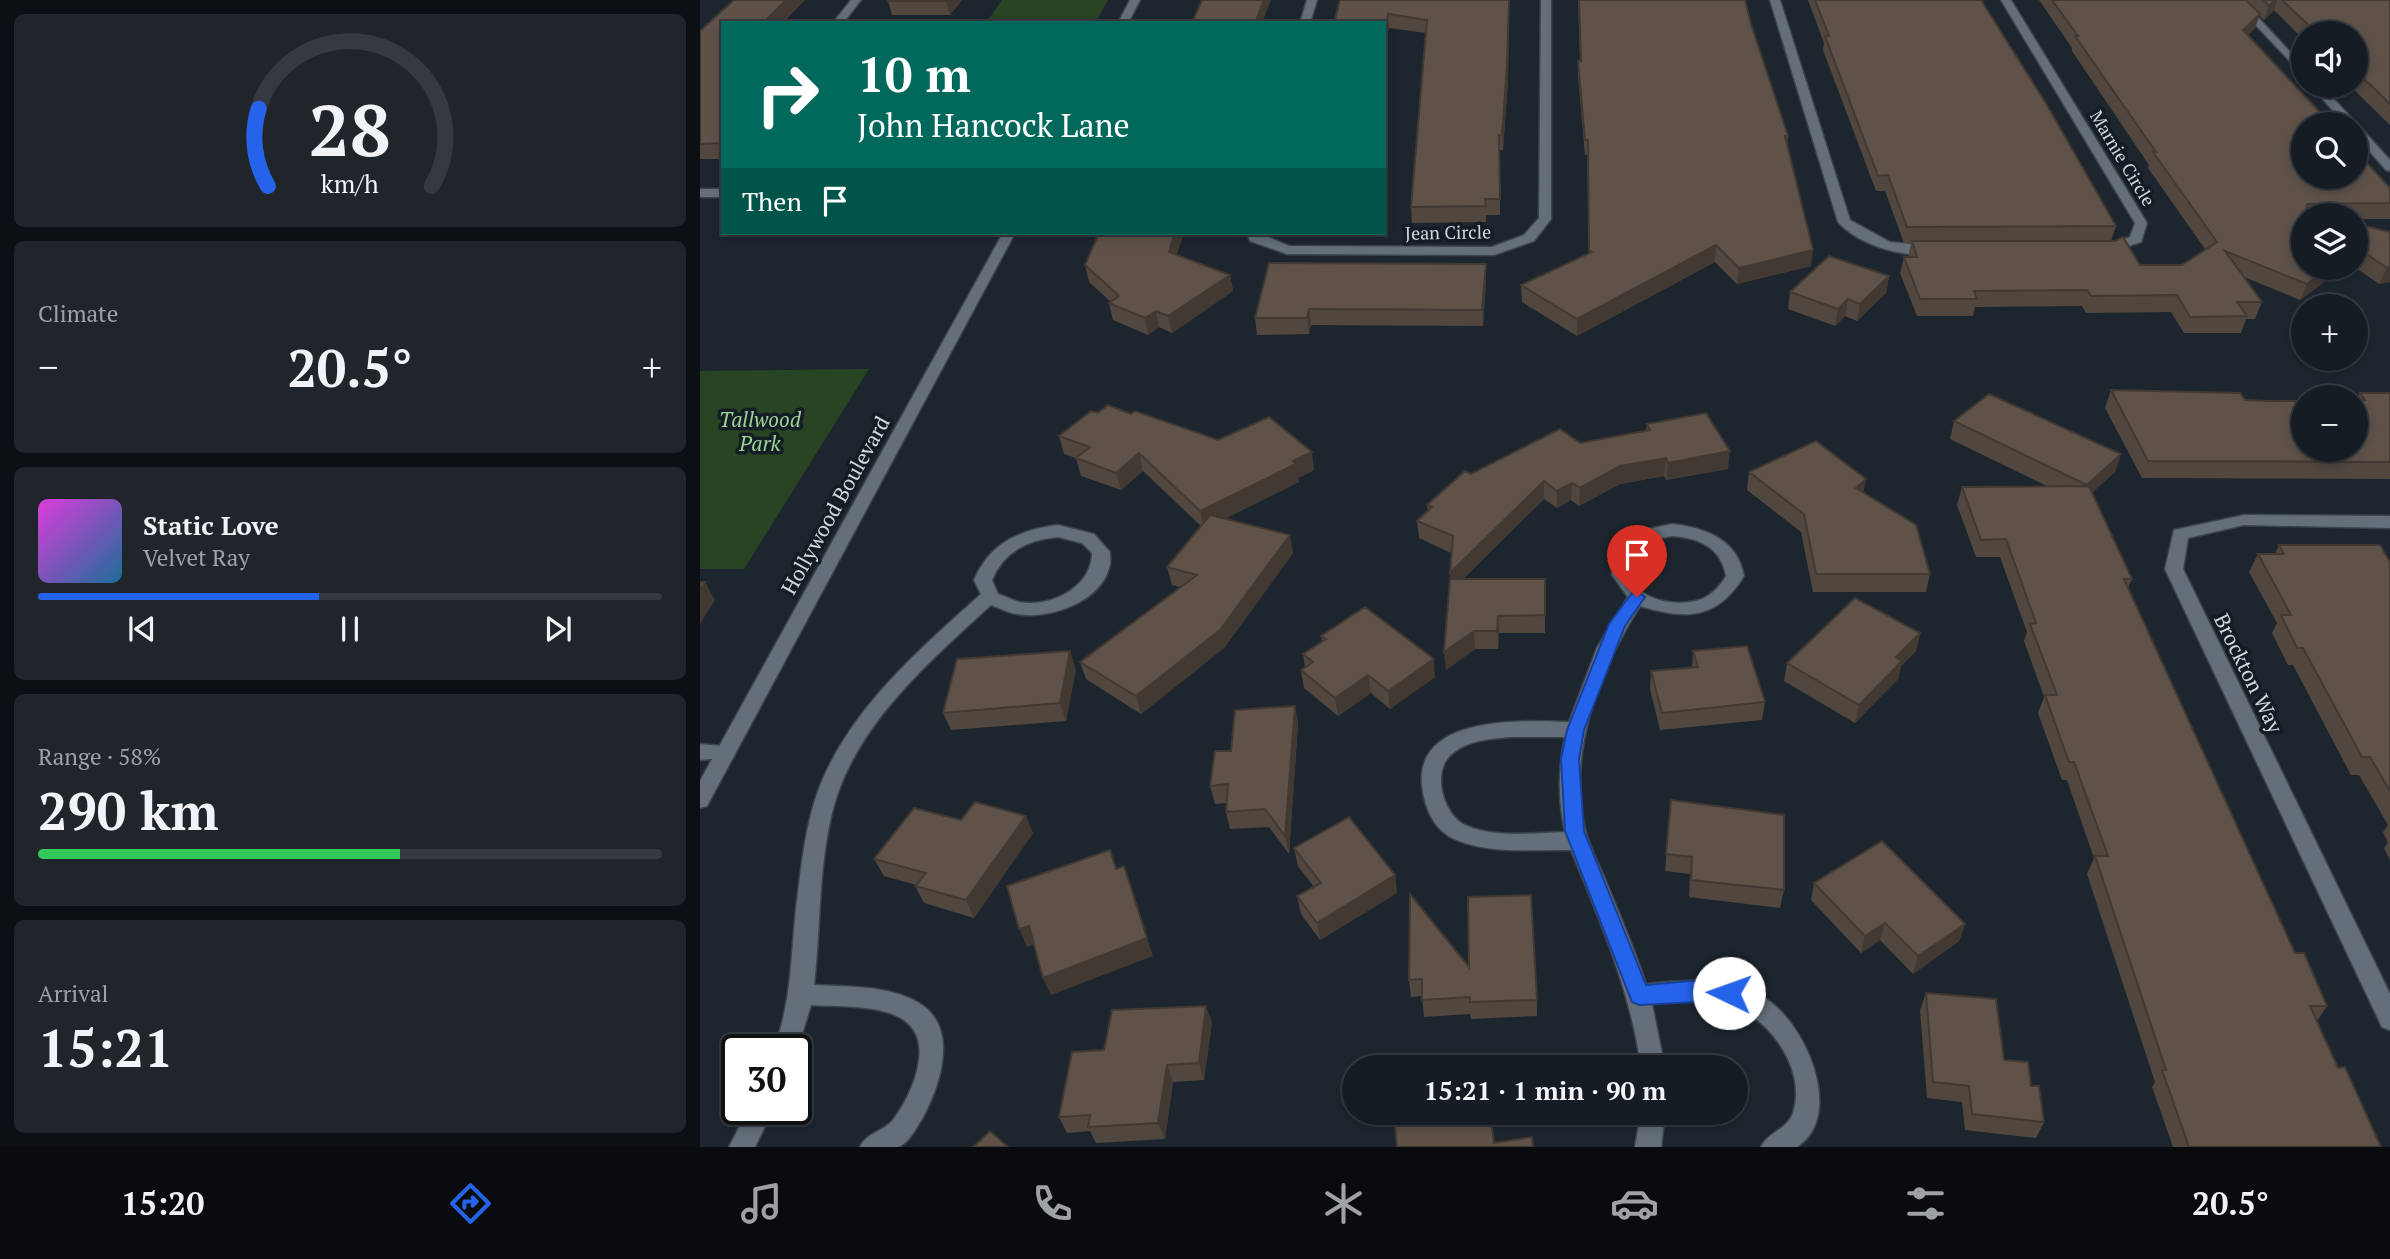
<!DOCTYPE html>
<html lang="en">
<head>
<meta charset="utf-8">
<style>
	:root { --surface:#161c23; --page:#1f252b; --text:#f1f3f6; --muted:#9ea1a6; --line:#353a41; --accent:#2563eb }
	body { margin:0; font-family:"PT Serif",serif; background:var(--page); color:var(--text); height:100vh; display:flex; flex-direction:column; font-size:26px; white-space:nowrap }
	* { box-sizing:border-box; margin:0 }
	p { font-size:23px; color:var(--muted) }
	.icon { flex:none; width:38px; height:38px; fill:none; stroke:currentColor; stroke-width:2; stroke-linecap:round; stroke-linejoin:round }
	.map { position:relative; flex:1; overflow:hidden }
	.sheet { display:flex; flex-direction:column; gap:14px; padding:14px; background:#0c0f13; width:700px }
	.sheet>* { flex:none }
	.guide { position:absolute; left:21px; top:21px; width:665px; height:214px; border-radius:0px; box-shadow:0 4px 10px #0003,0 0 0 2px var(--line); background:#00695c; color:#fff; overflow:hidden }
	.controls { position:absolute; left:1591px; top:21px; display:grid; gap:14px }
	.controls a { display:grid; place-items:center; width:77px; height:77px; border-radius:50%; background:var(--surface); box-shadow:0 4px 10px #0003,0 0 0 2px var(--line); font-size:35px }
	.speed { position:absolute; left:21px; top:1034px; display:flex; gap:14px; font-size:35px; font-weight:700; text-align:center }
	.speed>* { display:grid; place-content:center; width:91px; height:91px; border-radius:50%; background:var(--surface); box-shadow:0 4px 10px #0003,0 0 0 2px var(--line); line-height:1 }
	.speed .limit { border:4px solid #111; border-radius:10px; background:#fff; color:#111 }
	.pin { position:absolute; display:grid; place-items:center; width:60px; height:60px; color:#fff; margin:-72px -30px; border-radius:50% 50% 50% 0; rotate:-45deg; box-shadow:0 0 7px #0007 }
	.pin .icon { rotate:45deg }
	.me { position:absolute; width:77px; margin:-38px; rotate:273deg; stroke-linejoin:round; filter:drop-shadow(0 0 5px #0008) }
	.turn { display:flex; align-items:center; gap:24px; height:147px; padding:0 21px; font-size:32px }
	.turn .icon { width:91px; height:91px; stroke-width:2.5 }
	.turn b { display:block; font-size:49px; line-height:60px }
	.then { display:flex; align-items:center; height:66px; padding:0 21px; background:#0003; gap:14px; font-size:26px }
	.big { font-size:52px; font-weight:800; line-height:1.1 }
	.sheet .card { flex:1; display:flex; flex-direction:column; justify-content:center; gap:10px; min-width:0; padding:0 24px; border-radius:10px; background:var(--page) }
	.sheet .dial { align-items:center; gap:0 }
	.dial svg { height:182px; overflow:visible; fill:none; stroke:var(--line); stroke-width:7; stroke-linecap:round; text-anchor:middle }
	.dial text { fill:var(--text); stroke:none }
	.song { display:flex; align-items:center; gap:21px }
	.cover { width:84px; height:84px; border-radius:10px; background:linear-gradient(135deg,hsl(300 70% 55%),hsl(200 70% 35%)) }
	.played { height:7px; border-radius:4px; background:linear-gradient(90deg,var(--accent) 45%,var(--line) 45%) }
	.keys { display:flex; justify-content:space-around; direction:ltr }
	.heat { display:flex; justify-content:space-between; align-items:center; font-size:38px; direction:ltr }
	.charge { height:10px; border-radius:5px; background:linear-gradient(90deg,#34c759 58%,var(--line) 0) }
	.trip { position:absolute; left:642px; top:1055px; width:406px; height:70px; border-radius:35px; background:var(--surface); box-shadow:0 4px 10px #0003,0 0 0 2px var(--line); font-weight:800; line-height:70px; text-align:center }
	.tabs { display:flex; height:112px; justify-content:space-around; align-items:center; background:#090b0e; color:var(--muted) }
	.tabs .icon { width:49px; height:49px }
	.tabs .selected { color:var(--accent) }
	.tabs b { font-size:32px; color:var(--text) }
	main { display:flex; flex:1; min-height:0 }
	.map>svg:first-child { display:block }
	.green { fill:#284423 }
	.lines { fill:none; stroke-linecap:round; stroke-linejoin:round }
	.street-casing { stroke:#3c444b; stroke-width:3 }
	.secondary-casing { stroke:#3c444b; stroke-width:3 }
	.street { fill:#646f7a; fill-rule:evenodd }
	.secondary { fill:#646f7a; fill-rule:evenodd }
	.wall { fill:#51473f }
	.shaded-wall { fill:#423933 }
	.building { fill:#5e5249; stroke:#423933; stroke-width:2 }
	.route { fill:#2563eb; stroke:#184099; stroke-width:2 }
	.labels { text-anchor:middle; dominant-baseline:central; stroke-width:7; stroke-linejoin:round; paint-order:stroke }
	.far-street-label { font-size:18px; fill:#d2d9df; stroke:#131d25 }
	.park-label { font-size:21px; font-style:italic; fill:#9dd394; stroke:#131d25 }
	.street-label { font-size:21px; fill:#d2d9df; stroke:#131d25 }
</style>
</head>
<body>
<main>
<section class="sheet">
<div class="card dial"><svg viewBox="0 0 100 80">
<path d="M14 69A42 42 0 1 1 86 69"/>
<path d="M14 69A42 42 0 0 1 10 35" stroke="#2563eb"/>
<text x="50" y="56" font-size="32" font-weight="700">28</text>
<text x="50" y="72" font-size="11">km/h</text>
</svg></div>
<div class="card"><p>Climate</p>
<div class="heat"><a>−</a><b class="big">20.5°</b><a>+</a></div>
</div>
<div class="card">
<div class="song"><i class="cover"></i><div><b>Static Love</b><p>Velvet Ray</p></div></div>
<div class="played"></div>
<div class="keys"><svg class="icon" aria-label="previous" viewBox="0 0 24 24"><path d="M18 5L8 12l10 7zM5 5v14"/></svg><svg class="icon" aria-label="pause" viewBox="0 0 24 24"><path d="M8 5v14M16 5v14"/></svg><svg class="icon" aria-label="next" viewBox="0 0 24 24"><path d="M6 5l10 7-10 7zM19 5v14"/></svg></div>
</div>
<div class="card"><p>Range · 58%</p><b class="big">290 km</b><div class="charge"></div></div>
<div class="card"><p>Arrival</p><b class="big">15:21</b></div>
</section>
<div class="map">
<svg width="1690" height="1147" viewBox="0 0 1690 1147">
	<rect width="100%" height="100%" fill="#1d262f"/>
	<path class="green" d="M302 0H408L395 23H286Z
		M169 369 44 569H0V371Z"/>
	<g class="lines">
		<g class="street-casing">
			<path id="street" d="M151 0H161L143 23H133Z
				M607 0H617L610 23H600Z
				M841 0H851V219L834 241 794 255 587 254 550 241 547 233H559L589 246 792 247 824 235 839 218Z
				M1070 0H1080L1150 220 1190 242 1238 247V253C1205 259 1160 246 1138 222Z
				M1301 0H1311L1447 223 1441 242 1404 254 1397 250 1430 237 1435 223Z
				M1532 0H1542L1603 66V75Z
				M1611 86H1622L1655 122 1657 124 1656 126 1660 127 1690 160V171L1686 170 1656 136V124H1645Z
				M0 189H23V197H0Z
				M1544 515 1690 516V528L1544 525 1488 538 1483 569 1690 994V1030L1682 1027 1465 569 1474 530Z
				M972 524C1006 528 1037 539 1044 576 1017 620 986 620 940 606 899 671 867 752 885 829 889 846 898 863 905 879 919 913 934 948 946 984 988 980 1022 976 1061 996 1103 1017 1147 1114 1097 1147H1061C1068 1132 1087 1130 1093 1113 1108 1067 1065 1011 1021 1002 999 997 975 1001 952 1004L965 1068H941C931 991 900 921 871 850 833 849 790 855 754 839 737 831 728 815 724 797 704 715 818 720 869 722L897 648 928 597 912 575 911 554 934 532ZM972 536C999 538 1021 547 1026 576 1020 586 1013 594 1002 599 979 608 935 601 929 573 928 568 929 561 929 556L945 541ZM810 737H865C858 769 858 800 865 832 834 833 796 838 767 826 743 816 730 770 753 753 769 740 790 739 810 737Z
				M358 525 394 534 410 552C410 556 411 564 409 568 400 602 349 620 317 614 308 613 300 608 291 605 229 662 155 725 133 809 118 867 121 926 114 985 148 987 189 985 219 1003 260 1028 240 1086 222 1119 216 1128 209 1143 198 1147 187 1147 171 1147 160 1147 167 1132 183 1132 193 1120 206 1102 216 1082 219 1060 227 1000 151 1008 111 1005L96 1054V1050H74C94 992 90 951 98 893 102 860 106 826 117 794 146 712 218 651 281 594L274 580C290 543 319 530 358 525ZM358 537 382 543 392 553C392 587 351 608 319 602 312 600 305 596 298 594L292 580C304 551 328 540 358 537Z
				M0 744 33 747 36 752 33 757 0 760Z
				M48 1110H73L55 1147H29Z
				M941 1113H965L961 1147H935Z"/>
		</g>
		<g class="secondary-casing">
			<path id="secondary" d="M430 0H440L428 23H418Z
				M303 233H315L7 806 0 808V781Z"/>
		</g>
		<use href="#street" class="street"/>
		<use href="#secondary" class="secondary"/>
	</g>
	<path class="wall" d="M189 0H262L250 15H192L188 1Z
		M640 0H809L808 80 803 150H800V215H786V222L712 223 711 207 726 33 689 28Z
		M878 0H1045L1051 24 1088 136 1087 144 1111 266 1037 284 1015 262 877 336 822 302 821 285 889 254 887 155H885L878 76V61H880Z
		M1108 0H1281L1416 226 1411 241 1440 265H1482L1505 249 1448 168 1449 165 1372 51V48L1339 0H1690V125L1650 86H1656V33H1603V39L1574 10 1564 20 1559 15 1555 28 1548 35 1690 188V219H1656V215H1603V268H1643L1600 300 1544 277 1562 302 1555 319H1546L1541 333H1484L1471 312 1386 313 1382 306 1275 307 1273 316H1217L1200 273 1204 257H1208L1211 243H1204L1185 191H1176L1123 50 1124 43Z
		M23 23V159H0V31Z
		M1656 224 1690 232V282L1679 284 1656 268Z
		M476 255 530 275 533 291 472 333 459 327 448 335 413 320 409 303 411 302 389 282 385 265Z
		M786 264V280L783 326 611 325 609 334 557 335 555 318Z
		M1189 276 1186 293 1157 321 1145 316 1135 326 1088 309 1090 292Z
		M1411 390 1567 401 1656 400 1660 393H1690V479L1442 478 1405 408Z
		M398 413 431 414 614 470 598 478 599 482 524 519 593 553 524 648 441 714 386 679 380 662 480 587 472 585 467 567 501 526 443 471 421 490 381 476 376 458 364 454 359 436Z
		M1254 421 1421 454 1415 472 1392 492 1432 579 1428 588 1595 953 1627 1006 1617 1021 1638 1068 1681 1147H1473L1452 1087 1455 1082 1387 874 1394 858 1367 780H1362L1338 713 1344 697 1324 641 1327 632 1300 557H1276L1257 505 1262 487 1347 486 1250 439Z
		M947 424 1028 469 966 480 964 476 920 484 879 506 871 500 857 508 844 499 763 579H845V633H799L798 649H775L746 670 751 553 719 538 717 521 728 511 727 505 771 474 880 443 946 431Z
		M1049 472 1166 479 1163 493 1230 574 1226 592H1113L1101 532 1047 490Z
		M1579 545 1690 562V860L1684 848 1688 843 1683 832 1688 825 1659 775H1651L1593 665H1588L1572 633 1577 623 1549 572 1558 554H1575Z
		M1220 633 1216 651 1201 666 1198 679 1155 723 1084 681 1087 663Z
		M621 636 735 677 690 709 671 693 638 716 604 688 601 670 605 667 603 654 622 642Z
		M993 651 1065 702 1062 720 960 730 950 689 951 671 992 667Z
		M376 669 366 721 251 730 243 713Z
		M595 706 598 724 589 854 569 827 530 829 526 812 527 803 515 804 510 786 531 751Z
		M971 800 1084 890 1080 908 989 897 990 874 965 871Z
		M261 820 333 833 274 918 224 903 215 886 216 885 184 876 174 859Z
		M594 848 695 875 697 893 620 940 601 914 597 896 614 887 598 866Z
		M1114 883 1265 924 1259 941 1213 974 1180 940 1161 953 1111 900Z
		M769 967 837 1000V1016L771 1019 770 1014 724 1017 722 996 711 997 709 980Z
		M1226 993 1304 1060 1331 1086 1344 1122 1336 1138 1265 1130 1262 1102 1227 1098 1220 1010Z
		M512 1022 504 1080 473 1082 465 1139 396 1143 390 1131 367 1133 359 1117 404 1050Z"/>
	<path class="shaded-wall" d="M86 0H105L83 23H63Z
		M247 0H262L250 15 246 1Z
		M564 0H571L562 23H555Z
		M809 0 808 80 803 150 802 135Z
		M1575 0H1577L1574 10 1564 20 1569 6Z
		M688 14 689 28 684 55V34Z
		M1560 14 1555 28 1538 44 1543 30Z
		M475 233H484L472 269 469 252Z
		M1016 245 1015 262 877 336V319Z
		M1113 250 1111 266 1037 284 1039 268Z
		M786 264V280L783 326 782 310Z
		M1690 267V282L1679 284 1687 268Z
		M1628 268H1643L1600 300 1607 284Z
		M530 275 533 291 472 333 468 316Z
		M1189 276 1186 293 1157 321 1160 304Z
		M1148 299 1145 316 1135 326 1138 309Z
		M609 309 611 325 609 334 607 318Z
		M456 311 459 327 448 335 445 318Z
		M1030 451 1028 469 966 480 968 463Z
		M612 452 614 470 598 478 599 482 504 529 500 511 593 461Z
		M439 453 443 471 421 490 416 473Z
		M1421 454 1415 472 1381 503 1387 485Z
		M966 458 964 476 920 484 879 506 880 488 920 466Z
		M1166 479 1162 497 1156 488Z
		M844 481V499L751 590 750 573Z
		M872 483 871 500 857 508V491Z
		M590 535 593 553 524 648 441 714 436 696Z
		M5 582 15 600 0 624V590Z
		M798 616 799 633 798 649 797 631Z
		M774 631 775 649 746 670 744 652Z
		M1220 633 1216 651 1201 666 1198 679 1155 723 1159 705 1196 657Z
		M370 651 376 669 366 721 360 703Z
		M734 659 735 677 690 709 688 691Z
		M668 675 671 693 638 716 635 698Z
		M595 706 598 724 589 854 585 836Z
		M326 816 333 833 274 918 266 900Z
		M424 866 453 956 351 995 343 978Z
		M695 875 697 893 620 940 617 923Z
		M1185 923 1180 940 1161 953 1165 936Z
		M1265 924 1259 941 1213 974 1218 956Z
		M329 926 337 943 327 947 319 929Z
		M506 1006 512 1022 504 1080 499 1063Z
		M467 1065 473 1082 465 1139 458 1123Z"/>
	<path class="building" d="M34 0H86L63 23H23V62L22 63H23V143L0 144V31Z
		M189 0H247L246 1H188Z
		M502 0H564L555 23H492Z
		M640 0H809L807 66 802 135H799L800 199H785L786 206 711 207 727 20 688 14 684 34V23H634Z
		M879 0H1045L1051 24 1088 136H1085L1113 250 1039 268 1016 245 877 319 821 285 892 252 889 251 888 140H885L878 61H881Z
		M1115 0H1281L1347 105 1416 226 1207 227 1188 175 1178 176 1125 36H1129Z
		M1352 0H1546L1560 14 1543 30 1631 124H1603V177H1656V151L1690 188V203L1607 204 1606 212 1620 215H1603V268H1628L1607 284 1525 251 1562 302H1537L1547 316 1490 317 1477 295 1391 296 1387 290 1274 291 1277 299H1220L1204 257H1217L1212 241H1415L1423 237 1440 265H1482L1517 242 1453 152H1456L1375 36H1378Z
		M1563 0H1575L1569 6Z
		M1582 0H1690V104L1656 71V33H1617Z
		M1656 224 1690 232V267L1687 268 1656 247Z
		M399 233H475L469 252 530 275 468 316 456 311 445 318 409 303 419 296 385 265Z
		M1129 256 1189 276 1160 304 1148 299 1138 309 1090 292Z
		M569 263 786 264 782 310 609 309 607 318H555Z
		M1411 390 1540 393 1545 400 1567 401H1603V450H1656V400H1665L1660 393H1690V462L1448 461Z
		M1289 394 1421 454 1387 485 1254 421Z
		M408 405 431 414 435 411 518 440 569 417 612 452 593 461 596 464 500 511 439 453 416 473 376 458 390 447 359 436 391 411 398 413Z
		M1006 413 1030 451 968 463 966 458 920 466 880 488 872 483 857 491 844 481 750 573 753 536 717 521 732 507 727 505 765 471 771 474 860 429 880 443 950 430 947 424Z
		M1116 441 1166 479 1156 488 1216 525 1230 574H1116L1104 514 1049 472Z
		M1389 486 1432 579H1424L1595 953H1604L1627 1006H1610L1638 1068 1645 1067 1681 1147H1489L1462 1070H1466L1395 856H1408L1374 762H1369L1345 695H1357L1330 624 1336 623 1306 539 1281 540 1262 487Z
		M510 515 590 535 520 630 436 696 380 662 497 575 467 567Z
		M1579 545H1680L1690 562V791L1670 757H1662L1603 648H1597L1581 615H1591L1558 554H1584Z
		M750 579H845V615L798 616 797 631H774L744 652Z
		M0 582H5L0 590Z
		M1155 598 1220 633 1196 657 1202 661 1159 705 1087 663Z
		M665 607 734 659 688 691 668 675 635 698 601 670 613 662 603 654 626 639 621 636Z
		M1047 646 1065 702 962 713 951 671 998 667 993 651Z
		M370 651 360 703 243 713 257 659Z
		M595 706 585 836 565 809 526 812 528 784 510 786 515 751H531L535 710Z
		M971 800 1084 815V890L991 880 992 857 966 854Z
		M275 802 326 816 266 900 215 886 226 873 174 859 214 808 261 820Z
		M649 817 695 875 617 923 597 896 621 883 594 848Z
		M1182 841 1265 924 1218 956 1185 923 1165 936 1114 883Z
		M410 850 416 869 424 866 447 938 343 978 329 926 319 929 307 886Z
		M710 894 769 967 768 897 831 895 837 1000 770 1002V997L722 1000V979L709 980Z
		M1226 993 1296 999 1304 1060 1328 1062 1331 1086H1339L1344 1122 1272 1114 1269 1086 1233 1082Z
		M506 1006 499 1063 467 1065 458 1123 388 1127 390 1115 359 1117 372 1052 404 1050 412 1010Z
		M774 1113H790L794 1143 832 1137 833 1147H697L695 1125Z
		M290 1131 308 1147H273Z"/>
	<path class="route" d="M937 591 945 597 925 626 884 730 879 759 884 831 946 985C975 983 1009 976 1037 986L1040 993 1037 1000 939 1005 932 1002 865 831 861 759 867 730 909 624 932 593Z"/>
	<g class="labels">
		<g class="far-street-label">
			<text transform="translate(1423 158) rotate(59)">Marnie Circle</text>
			<text transform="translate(748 232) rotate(-1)">Jean Circle</text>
		</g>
		<g class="park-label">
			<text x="60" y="419">Tallwood<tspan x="60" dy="24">Park</tspan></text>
		</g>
		<g class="street-label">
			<text transform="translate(135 505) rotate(-61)">Hollywood Boulevard</text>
			<text transform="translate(1549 673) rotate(64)">Brockton Way</text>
		</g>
	</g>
</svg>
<div class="controls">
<a><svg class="icon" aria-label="sound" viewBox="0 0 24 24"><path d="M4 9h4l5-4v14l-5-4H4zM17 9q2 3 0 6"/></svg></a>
<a><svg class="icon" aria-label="search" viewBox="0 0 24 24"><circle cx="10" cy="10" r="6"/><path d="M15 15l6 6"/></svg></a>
<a><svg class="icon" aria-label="layers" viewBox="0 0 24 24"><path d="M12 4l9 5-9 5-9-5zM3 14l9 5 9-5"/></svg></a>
<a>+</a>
<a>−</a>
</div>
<div class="speed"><div class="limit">30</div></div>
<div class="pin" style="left:937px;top:597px;background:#d93025"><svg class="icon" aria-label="arrive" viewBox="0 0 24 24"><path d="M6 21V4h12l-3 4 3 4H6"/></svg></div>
<svg class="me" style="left:1029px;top:993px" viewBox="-20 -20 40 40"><circle r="19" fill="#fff"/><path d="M0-13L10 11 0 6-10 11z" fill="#2563eb"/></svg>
<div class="trip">15:21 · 1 min · 90 m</div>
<div class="guide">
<div class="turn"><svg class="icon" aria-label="right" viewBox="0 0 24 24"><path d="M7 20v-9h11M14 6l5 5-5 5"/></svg><div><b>10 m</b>John Hancock Lane</div></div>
<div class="then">Then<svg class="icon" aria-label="arrive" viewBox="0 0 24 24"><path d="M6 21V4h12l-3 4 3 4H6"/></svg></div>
</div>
</div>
</main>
<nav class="tabs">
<b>15:20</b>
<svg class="icon selected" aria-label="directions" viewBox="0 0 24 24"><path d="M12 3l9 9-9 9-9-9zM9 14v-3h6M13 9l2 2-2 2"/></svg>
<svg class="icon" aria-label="music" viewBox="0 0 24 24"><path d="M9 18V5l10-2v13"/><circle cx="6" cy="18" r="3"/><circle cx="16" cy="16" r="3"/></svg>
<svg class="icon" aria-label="phone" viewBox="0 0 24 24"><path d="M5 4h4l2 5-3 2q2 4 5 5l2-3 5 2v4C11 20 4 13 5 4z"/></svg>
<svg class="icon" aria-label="climate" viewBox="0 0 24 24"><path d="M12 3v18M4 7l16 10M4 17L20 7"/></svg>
<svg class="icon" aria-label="car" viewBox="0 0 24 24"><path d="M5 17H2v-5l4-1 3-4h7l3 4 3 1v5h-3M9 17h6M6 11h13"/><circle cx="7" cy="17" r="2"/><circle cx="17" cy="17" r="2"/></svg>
<svg class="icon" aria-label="filters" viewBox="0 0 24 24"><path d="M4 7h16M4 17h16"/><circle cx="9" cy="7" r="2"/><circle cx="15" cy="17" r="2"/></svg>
<b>20.5°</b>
</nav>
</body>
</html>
